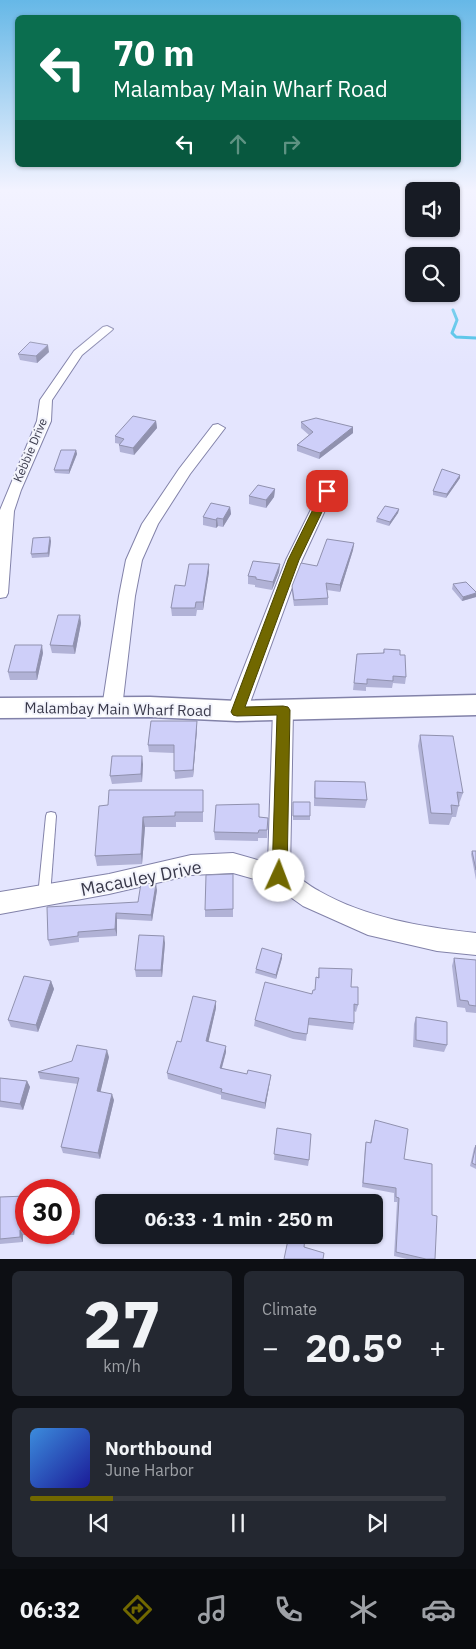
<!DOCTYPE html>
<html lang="en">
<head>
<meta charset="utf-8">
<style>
	:root { --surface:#171b24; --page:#242831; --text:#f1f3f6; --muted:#9ea1a6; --line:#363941; --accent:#716800 }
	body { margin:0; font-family:"IBM Plex Sans",sans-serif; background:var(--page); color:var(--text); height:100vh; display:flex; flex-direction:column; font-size:19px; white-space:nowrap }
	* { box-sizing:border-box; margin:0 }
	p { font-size:16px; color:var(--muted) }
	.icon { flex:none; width:28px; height:28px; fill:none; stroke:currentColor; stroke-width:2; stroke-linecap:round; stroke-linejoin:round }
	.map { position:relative; height:1259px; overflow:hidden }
	.drawer { display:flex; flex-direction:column; gap:12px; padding:12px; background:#0d0f14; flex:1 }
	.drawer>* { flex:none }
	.guide { position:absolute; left:15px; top:15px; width:446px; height:152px; border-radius:8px; box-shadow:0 1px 4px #0004; background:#0b6e4f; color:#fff; overflow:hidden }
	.tools { position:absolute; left:405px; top:182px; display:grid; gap:10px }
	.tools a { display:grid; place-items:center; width:55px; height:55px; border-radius:8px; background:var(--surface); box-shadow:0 1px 4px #0004; font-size:25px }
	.speed { position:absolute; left:15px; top:1179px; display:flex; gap:10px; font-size:25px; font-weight:700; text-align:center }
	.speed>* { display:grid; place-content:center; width:65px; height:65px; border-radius:50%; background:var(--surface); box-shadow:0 1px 4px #0004; line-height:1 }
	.speed .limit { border:8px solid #d22; background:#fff; color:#111 }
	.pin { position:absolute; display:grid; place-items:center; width:42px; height:42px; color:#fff; margin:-21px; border-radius:10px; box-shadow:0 2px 8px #0006 }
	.me { position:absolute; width:55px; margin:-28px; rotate:2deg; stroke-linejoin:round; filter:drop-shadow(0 0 4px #0008) }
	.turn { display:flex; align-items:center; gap:18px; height:105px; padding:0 15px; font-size:22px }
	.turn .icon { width:65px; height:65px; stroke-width:2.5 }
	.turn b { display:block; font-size:35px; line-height:42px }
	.lanes { display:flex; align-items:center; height:48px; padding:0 15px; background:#0003; justify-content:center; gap:25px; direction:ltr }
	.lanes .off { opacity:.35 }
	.big { font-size:38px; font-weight:700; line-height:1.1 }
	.drawer .tile { flex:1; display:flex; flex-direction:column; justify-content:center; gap:8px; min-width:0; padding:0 18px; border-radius:8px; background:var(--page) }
	.drawer .dial { align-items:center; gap:0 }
	.dial b { font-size:65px; line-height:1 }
	.song { display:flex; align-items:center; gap:15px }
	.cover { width:60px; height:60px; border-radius:8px; background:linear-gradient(135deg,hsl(210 70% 55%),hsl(240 70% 35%)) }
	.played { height:5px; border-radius:2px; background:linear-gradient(90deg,var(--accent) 20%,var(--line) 20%) }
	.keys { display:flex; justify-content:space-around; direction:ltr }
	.heat { display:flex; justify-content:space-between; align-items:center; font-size:28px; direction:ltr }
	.drawer .tiles { flex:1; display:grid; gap:12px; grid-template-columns:1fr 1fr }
	.tile:last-child { grid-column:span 2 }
	.trip { position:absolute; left:95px; top:1194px; width:288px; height:50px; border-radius:8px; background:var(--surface); box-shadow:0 1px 4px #0004; font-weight:700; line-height:50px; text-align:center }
	.tab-bar { display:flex; height:80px; justify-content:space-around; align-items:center; background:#090b0e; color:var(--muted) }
	.tab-bar .icon { width:35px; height:35px }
	.tab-bar .active { color:var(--accent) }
	.tab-bar b { font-size:22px; color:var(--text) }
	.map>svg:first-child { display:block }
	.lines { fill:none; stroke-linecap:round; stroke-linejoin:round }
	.stream { stroke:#43bee6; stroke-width:3 }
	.lane-casing { stroke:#8282a9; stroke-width:2 }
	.street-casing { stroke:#8282a9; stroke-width:2 }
	.secondary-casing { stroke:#8282a9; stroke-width:3 }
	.lane { fill:#fff; fill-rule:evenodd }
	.street { fill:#fff; fill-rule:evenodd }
	.secondary { fill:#fff; fill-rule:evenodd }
	.wall { fill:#b1b2d6 }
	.shaded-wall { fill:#9091ae }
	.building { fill:#cecff9; stroke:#9091ae }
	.route { fill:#716800; stroke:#494400 }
	.labels { text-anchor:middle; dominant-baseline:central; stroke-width:4; stroke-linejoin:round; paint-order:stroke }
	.far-street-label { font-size:12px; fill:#39394a; stroke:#f3f4fc }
	.street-label { font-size:15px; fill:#39394a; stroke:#f3f4fc }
	.near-street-label { font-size:18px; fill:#39394a; stroke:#f3f4fc }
</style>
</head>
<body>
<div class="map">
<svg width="476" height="1259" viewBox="0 0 476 1259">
	<rect width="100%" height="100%" fill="#e4e5fe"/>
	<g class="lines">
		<path class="stream" d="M453 310 457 320 452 333 456 337 476 338"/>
		<g class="lane-casing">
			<path id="lane" d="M51 812 55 813 56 816 50 896 48 900 44 901 40 900 38 896 46 816 47 813Z"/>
		</g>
		<g class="street-casing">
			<path id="street" d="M107 326 113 329 111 331 82 355 52 400 51 421 21 490 14 511 8 593 6 597 0 598V510L37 421 40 400 74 351 103 327Z
				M218 424 225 428 190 474 158 524 142 560 135 596 122 708 119 713 112 715 105 713 102 708 119 596 126 560 142 524 179 469 213 425Z
				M327 487 332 488 334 491 302 560 247 711 244 716 237 718 230 716 227 711 286 560 320 491 322 488Z
				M283 703 290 705 293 710 290 871C300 878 309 886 319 891 366 918 423 927 476 933V955L437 951 368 935 303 906 272 884 233 873 191 875 109 894 0 914V892L109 874 191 855 233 853 268 863 273 710 276 705Z"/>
		</g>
		<g class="secondary-casing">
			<path id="secondary" d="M476 695V715L237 721 150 717 0 718V698L150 697 237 701Z"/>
		</g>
		<use href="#lane" class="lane"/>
		<use href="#street" class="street"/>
		<use href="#secondary" class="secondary"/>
	</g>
	<path class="wall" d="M49 352 37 363 20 360 18 354Z
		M156 421 157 428 134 455 120 452 119 445 120 444 115 443V436Z
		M301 422 353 427V433L319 459 297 451V445L309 435 301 428Z
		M76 450 77 454 69 474 55 473 54 470Z
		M460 478 446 498 433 495V491Z
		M275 489 274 497 266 508 249 504V496Z
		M230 507 231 514 223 527 218 526 216 528 203 525V517Z
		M399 509 398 513 389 526 376 522 377 518Z
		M51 541 49 557 32 558 31 554Z
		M354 543 353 550 340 592 327 590 328 598V605L294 606 292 593V586L317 566Z
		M209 564V572L203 610H197L196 616H172L171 608 185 586Z
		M280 564 279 572 272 590 255 587V585L248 584V576Z
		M453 584 476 597 462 601 452 589Z
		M81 623 75 654 52 653 50 645Z
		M384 649 400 655 406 677 405 684 393 683 392 688 366 687V691L353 690 357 654 383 653Z
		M43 653 37 680H10L8 672Z
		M197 729 193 777 175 779 174 753 149 752 148 745Z
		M420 735 463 793 459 804 456 817H452L449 825 429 824 418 746Z
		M143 764 142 782 112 784 110 776Z
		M315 781 367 800 365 808 314 806V789Z
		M203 790V822H176V827H145L142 864 97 866 95 856 108 805Z
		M293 802 310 816V820H293Z
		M259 817 268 818 267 838H258V841L215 840 214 832Z
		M472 851H476V880L471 854Z
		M233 874V917H205V910Z
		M157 890 152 921 117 919V936L79 938V942L50 946 48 940 138 902Z
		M165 943 162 977H136L135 970Z
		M282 954V958L276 979 255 973 256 969Z
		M454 958 476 960V1013L466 1012 465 1008 457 1007 452 966Z
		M319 968 351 987 358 1005 356 1012 354 1011V1023L353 1030 308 1025 306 1041 293 1039 254 1026 255 1020 312 994 315 990 316 977H318Z
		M51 981 54 989 38 1032 11 1027 8 1020Z
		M216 1008 208 1042 226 1052 222 1068 270 1081 265 1109 221 1099V1095L168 1079 167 1073 181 1042Z
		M416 1017 447 1045 444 1052 413 1047 414 1024Z
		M109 1057 100 1092 114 1100 100 1159 63 1153 61 1147 78 1084 40 1079 38 1072Z
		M0 1078 27 1081 30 1087 23 1110 0 1107Z
		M375 1120 404 1159 432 1215 435 1259H407L394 1256 397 1202H394V1193L362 1187 365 1147 366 1142 370 1143Z
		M277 1128 309 1160 308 1166 274 1160Z
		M476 1145V1169L470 1166 474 1148Z
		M26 1196V1232H69V1196L78 1201 74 1235H23V1242L0 1244V1197Z"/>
	<path class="shaded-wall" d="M48 345 49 352 37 363 36 356Z
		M156 421 157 428 134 455 133 448Z
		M353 427V433L319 459 320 453Z
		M76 450 77 454 69 474V470Z
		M460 475V478L446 498 447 494Z
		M275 489 274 497 266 508V500Z
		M230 507 231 514 223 527V519Z
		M399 509 398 513 389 526 390 522Z
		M217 518 218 526 216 528V520Z
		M50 537 51 541 49 557 48 553Z
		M354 543 353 550 340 592V585Z
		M209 564V572L203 610V602Z
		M280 564 279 572 272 590 273 582Z
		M476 593V597L462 601 463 597Z
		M80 615 81 623 75 654 73 646Z
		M42 645 43 653 37 680 36 672Z
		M197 721V729L193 777V770Z
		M142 756 143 764 142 782 141 774Z
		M143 817 145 827 142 864 141 854Z
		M156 884 157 890 152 921 151 915Z
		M116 913 117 919V936L115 929Z
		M164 936 165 943 162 977 161 970Z
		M282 954V958L276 979V975Z
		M51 981 54 989 38 1032 36 1025Z
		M216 1001V1008L207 1048 206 1041Z
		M226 1046V1052L220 1074V1068Z
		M107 1050 109 1057 99 1098 97 1091Z
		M271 1075 270 1081 265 1109V1103Z
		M27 1081 30 1087 23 1110 20 1104Z
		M112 1094 114 1100 100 1159 98 1153Z
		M76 1196 78 1201 74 1235 72 1230Z
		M20 1230 23 1235V1242L20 1237Z"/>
	<path class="building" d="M30 342 48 345 36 356 18 354Z
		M133 416 156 421 133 448 119 445 124 439 115 436Z
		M316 418 353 427 320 453 297 445 313 432 301 422Z
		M61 450H76L69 470H54Z
		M442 469 460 475 447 494 433 491Z
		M258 485 275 489 266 500 249 496Z
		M211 503 230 507 223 519 217 518 216 520 203 517Z
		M385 506 399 509 390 522 377 518Z
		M50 537 48 553 31 554 33 538Z
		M327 539 354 543 340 585 326 583 328 598 294 600 292 586 301 563 317 566Z
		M253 561 280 564 273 582 256 579V577L248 576Z
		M189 564H209L203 602H196L195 608H171L175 585 185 586Z
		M466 582 476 592V593L463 597 453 584Z
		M58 615H80L73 646 50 645Z
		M15 645H42L36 672H8Z
		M384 649 400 650V655H405L406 677 393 676V681L367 679V684L354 683 357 654 384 653Z
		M151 721H197L193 770 174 771V745H148Z
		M420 735 453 736 463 793 457 792 459 806 451 805 452 814 431 813Z
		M112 756H142L141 774 110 776Z
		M315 781 365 782 367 800 315 798Z
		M109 790H203V812H175V816L143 817 141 854 95 856 99 806 108 805Z
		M293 802H310V816H293Z
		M259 804V817L268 818 267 830H259L258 833 214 832 216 805Z
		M472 851H476V870Z
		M233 874V909L205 910 206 875Z
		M141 883 156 884 151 915 116 913 115 929 78 932V936L48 940 47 907 138 902Z
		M139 935 164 936 161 970H135Z
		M262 948 282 954 276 975 256 969Z
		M454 958 476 960V1006L469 1005 468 1001 460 1000Z
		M319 968 352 969 351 987H358V1005L354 1004V1023L309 1018 307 1034 294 1032 255 1020 265 982 312 994 313 990H315L316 977 319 978Z
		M24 976 51 981 36 1025 8 1020Z
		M193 996 216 1001 206 1041 226 1046 220 1068 247 1074 248 1070 271 1075 265 1103 221 1092 222 1089 167 1073 177 1041 181 1042Z
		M416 1017 447 1022V1045L416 1040Z
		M77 1045 107 1050 97 1091 112 1094 98 1153 61 1147 79 1078 38 1072 72 1061Z
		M0 1078 27 1081 20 1104 0 1101Z
		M375 1120 408 1129 404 1159 432 1164V1215L437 1216 435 1259H426L396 1252 399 1198 396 1197V1188L363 1183 366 1142 371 1143Z
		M277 1128 311 1134 309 1160 274 1154Z
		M476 1145V1165L472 1163Z
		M26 1196V1230H20V1237L0 1239V1197Z
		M69 1196H76L72 1230H69Z
		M289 1235H294L305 1238 304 1247 324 1253 323 1259H284Z"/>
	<linearGradient id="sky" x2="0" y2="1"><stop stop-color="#66b8e7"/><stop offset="0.52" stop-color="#f3f3ff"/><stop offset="1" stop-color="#f3f3ff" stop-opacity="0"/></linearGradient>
	<rect width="476" height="366" fill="url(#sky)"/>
	<path class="route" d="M327 488 332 491 299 560 245 707 283 706 288 707 290 710 287 876 285 881 279 883 274 881 272 876 277 715 237 716 233 715 231 712 288 560 322 491Z"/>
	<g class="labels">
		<g class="far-street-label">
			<text transform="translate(30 450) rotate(-67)">Kebbie Drive</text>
		</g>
		<g class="street-label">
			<text transform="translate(118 709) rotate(1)">Malambay Main Wharf Road</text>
		</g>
		<g class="near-street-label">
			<text transform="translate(141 878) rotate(-11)">Macauley Drive</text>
		</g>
	</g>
</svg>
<div class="tools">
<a><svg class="icon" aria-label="sound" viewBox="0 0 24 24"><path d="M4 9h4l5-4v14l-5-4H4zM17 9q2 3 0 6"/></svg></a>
<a><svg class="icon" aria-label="search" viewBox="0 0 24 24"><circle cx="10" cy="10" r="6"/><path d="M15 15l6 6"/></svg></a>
</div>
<div class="speed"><div class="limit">30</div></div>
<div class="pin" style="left:327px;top:491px;background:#d93025"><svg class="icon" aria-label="arrive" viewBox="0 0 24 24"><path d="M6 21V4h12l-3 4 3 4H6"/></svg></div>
<svg class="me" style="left:279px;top:876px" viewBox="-20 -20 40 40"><circle r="19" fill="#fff"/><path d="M0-13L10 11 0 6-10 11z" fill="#716800"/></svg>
<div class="trip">06:33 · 1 min · 250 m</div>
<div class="guide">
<div class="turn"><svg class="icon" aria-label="left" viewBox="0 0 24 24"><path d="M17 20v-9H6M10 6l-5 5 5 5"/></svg><div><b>70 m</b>Malambay Main Wharf Road</div></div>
<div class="lanes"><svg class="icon" aria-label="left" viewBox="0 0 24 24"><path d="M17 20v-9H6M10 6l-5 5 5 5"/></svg><svg class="icon off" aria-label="ahead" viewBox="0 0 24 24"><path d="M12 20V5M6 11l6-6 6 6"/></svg><svg class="icon off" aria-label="right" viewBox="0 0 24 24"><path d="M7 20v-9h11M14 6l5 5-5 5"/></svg></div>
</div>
</div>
<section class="drawer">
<div class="tiles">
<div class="tile dial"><b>27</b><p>km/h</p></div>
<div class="tile"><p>Climate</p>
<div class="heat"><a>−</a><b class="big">20.5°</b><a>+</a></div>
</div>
<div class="tile">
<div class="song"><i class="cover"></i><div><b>Northbound</b><p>June Harbor</p></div></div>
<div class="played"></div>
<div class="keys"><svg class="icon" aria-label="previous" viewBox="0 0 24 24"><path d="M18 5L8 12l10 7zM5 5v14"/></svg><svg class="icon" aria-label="pause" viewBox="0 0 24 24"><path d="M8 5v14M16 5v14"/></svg><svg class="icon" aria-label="next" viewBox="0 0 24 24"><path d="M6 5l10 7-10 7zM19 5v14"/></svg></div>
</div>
</div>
</section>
<nav class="tab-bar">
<b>06:32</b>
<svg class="icon active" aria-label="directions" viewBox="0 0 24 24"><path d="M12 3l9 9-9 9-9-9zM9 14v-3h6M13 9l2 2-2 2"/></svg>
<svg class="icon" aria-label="music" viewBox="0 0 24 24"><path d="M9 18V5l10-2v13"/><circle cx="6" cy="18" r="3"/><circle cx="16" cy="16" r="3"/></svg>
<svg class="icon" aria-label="phone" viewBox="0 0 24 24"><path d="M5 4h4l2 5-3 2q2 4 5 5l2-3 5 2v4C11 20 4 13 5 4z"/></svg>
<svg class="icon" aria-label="climate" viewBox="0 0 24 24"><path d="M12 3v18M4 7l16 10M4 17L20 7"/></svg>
<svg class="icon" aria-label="car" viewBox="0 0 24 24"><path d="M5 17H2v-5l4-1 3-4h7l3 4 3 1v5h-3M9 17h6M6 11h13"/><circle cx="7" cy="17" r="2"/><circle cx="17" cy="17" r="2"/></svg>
</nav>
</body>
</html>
